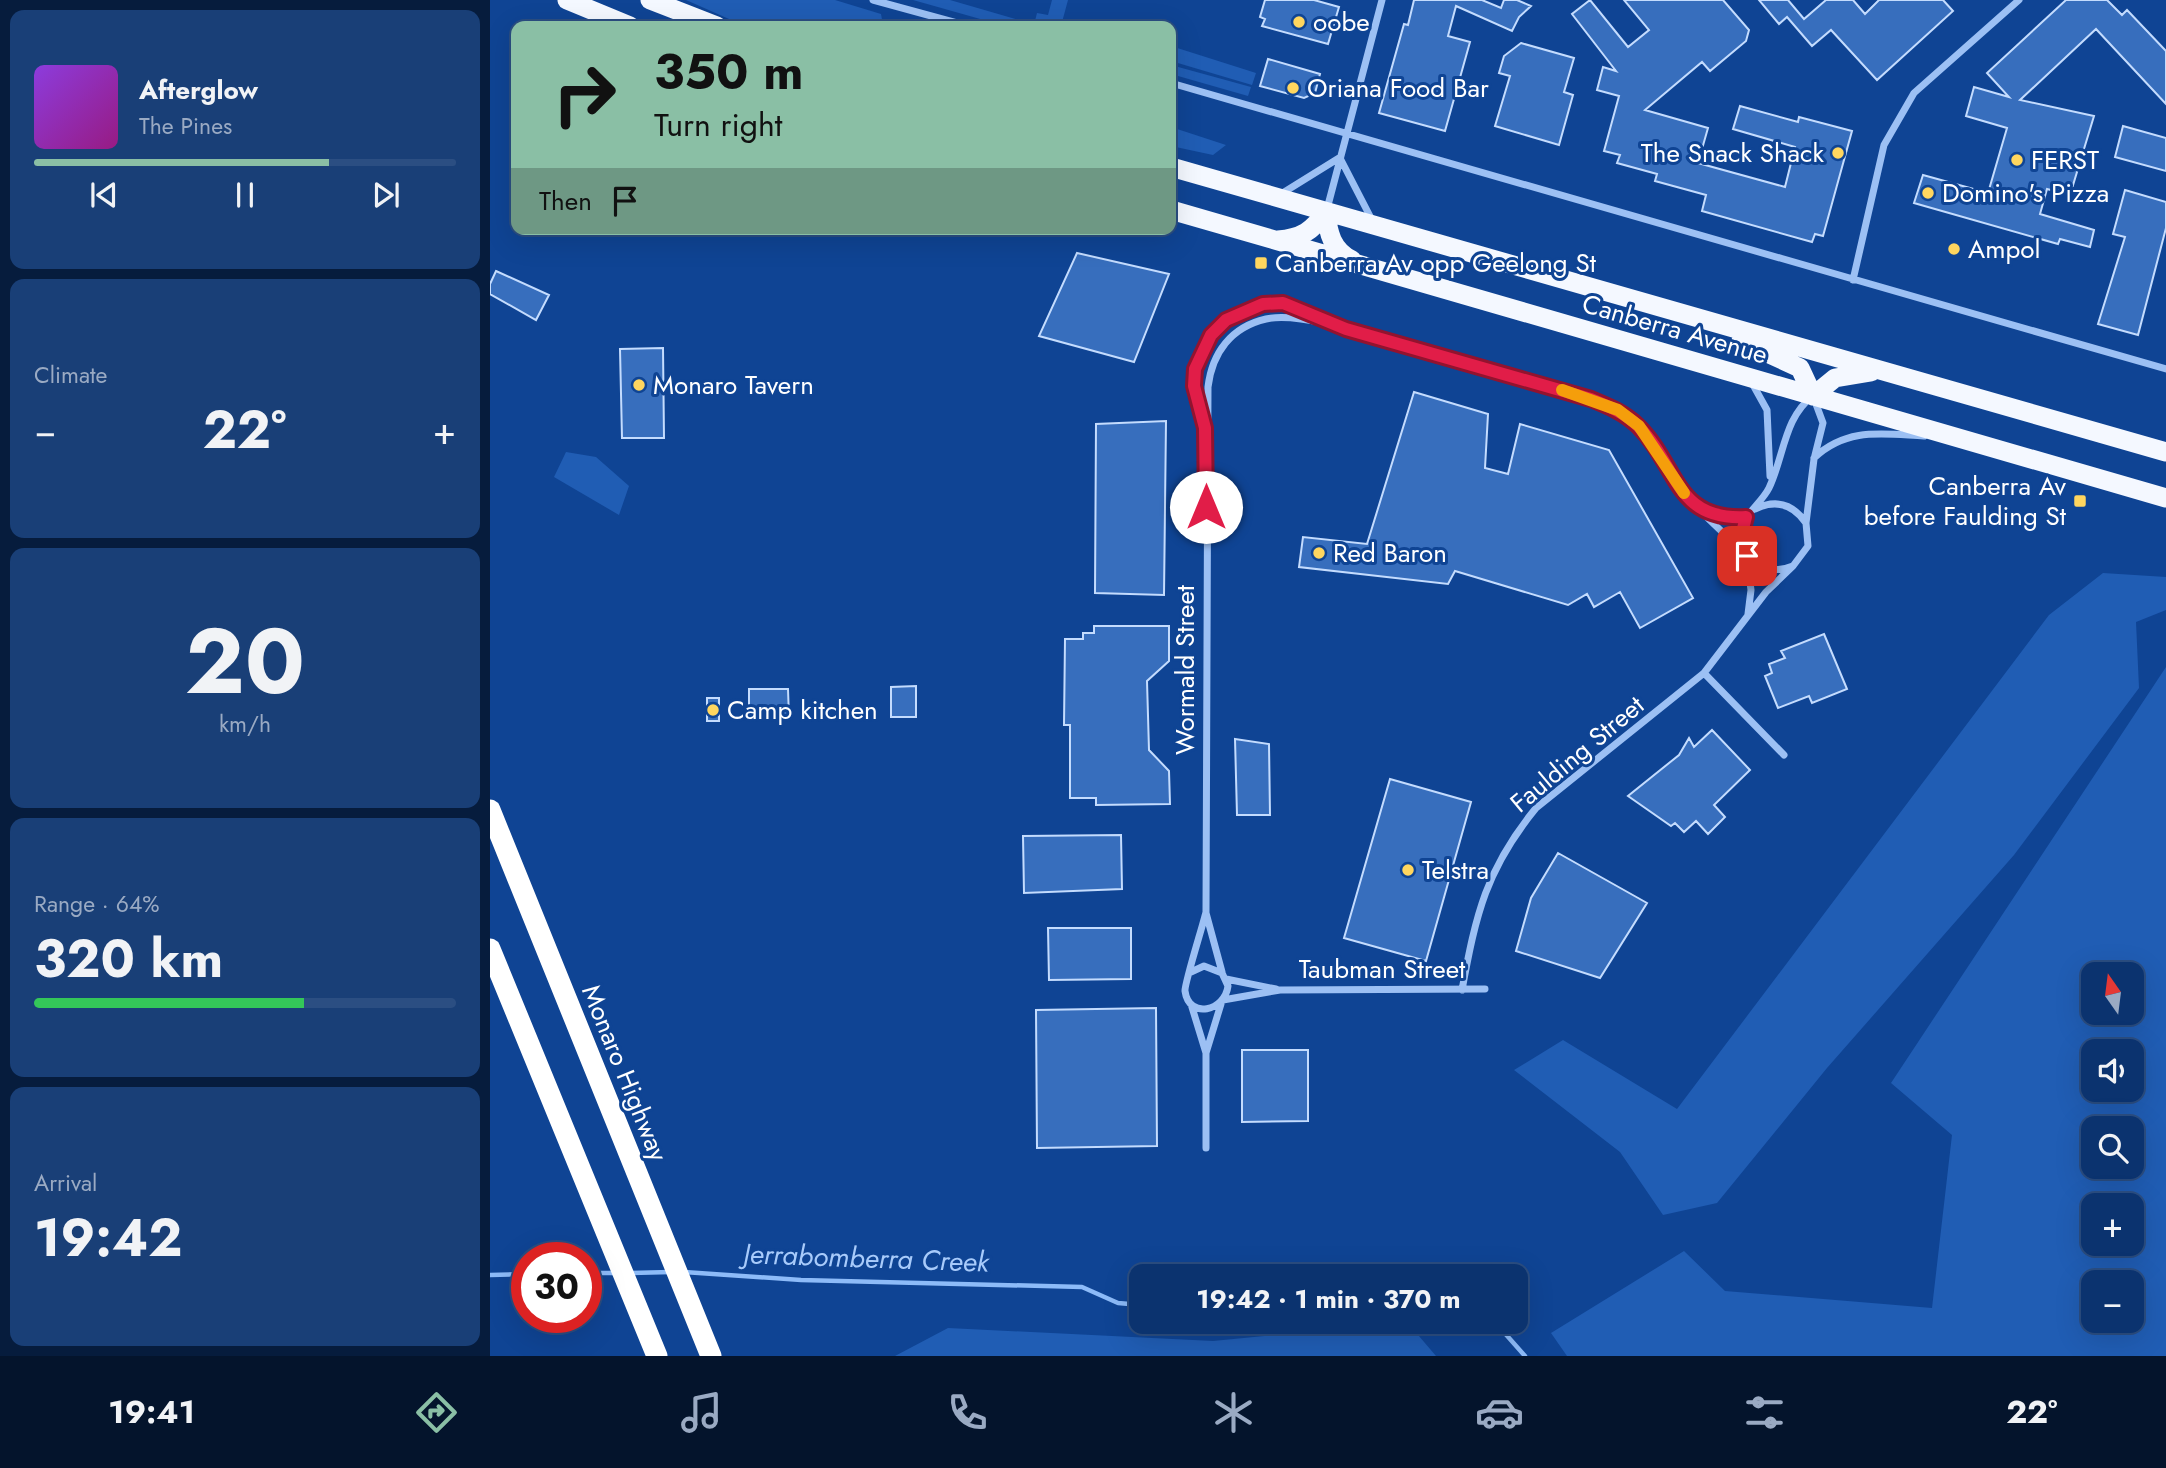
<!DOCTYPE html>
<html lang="en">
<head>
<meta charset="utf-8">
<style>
	:root { --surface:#0b336f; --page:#193f77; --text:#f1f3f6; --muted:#9aaac3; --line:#2b4e82; --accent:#8abfa5 }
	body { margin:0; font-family:Jost,sans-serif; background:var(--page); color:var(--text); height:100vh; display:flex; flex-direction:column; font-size:26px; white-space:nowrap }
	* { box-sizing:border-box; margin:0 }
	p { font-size:23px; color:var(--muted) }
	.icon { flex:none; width:38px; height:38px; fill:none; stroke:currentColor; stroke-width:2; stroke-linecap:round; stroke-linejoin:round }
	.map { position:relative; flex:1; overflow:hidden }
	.sheet { display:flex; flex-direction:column; gap:10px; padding:10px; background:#061c3d; width:490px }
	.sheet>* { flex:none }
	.top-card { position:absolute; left:21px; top:21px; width:665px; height:214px; border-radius:14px; box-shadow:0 7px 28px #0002,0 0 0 2px var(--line); background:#8abfa5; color:#111; overflow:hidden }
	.needle { width:46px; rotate:346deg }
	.buttons { position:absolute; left:1591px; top:962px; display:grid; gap:14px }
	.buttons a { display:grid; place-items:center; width:63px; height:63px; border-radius:14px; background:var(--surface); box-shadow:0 7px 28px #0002,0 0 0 2px var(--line); font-size:35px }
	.speed { position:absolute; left:21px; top:1242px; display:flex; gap:14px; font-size:35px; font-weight:700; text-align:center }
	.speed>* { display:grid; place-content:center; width:91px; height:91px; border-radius:50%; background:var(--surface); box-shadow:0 7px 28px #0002,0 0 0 2px var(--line); line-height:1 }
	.speed .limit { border:10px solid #d22; background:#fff; color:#111 }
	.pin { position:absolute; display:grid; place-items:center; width:60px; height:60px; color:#fff; margin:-30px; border-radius:14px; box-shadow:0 4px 10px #0006 }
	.me { position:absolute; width:77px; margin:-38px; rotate:0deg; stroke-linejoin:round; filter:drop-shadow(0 0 5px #0008) }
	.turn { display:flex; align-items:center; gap:24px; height:147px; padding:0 28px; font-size:32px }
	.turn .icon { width:91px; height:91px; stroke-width:2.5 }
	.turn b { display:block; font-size:49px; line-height:60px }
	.then { display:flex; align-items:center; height:66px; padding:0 28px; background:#0003; gap:14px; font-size:26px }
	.big { font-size:52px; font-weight:700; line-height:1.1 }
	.sheet .tile { flex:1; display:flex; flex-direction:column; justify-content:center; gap:10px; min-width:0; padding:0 24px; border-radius:14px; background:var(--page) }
	.sheet .dial { align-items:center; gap:0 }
	.dial b { font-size:91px; line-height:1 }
	.song { display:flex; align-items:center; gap:21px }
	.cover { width:84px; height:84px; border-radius:10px; background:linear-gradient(135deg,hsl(270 70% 55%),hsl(310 70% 35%)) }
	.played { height:7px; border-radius:4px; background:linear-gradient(90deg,var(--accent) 70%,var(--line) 70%) }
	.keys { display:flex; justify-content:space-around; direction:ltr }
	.heat { display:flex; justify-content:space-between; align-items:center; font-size:38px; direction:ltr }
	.charge { height:10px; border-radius:5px; background:linear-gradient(90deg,#34c759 64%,var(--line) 0) }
	.trip { position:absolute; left:639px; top:1264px; width:399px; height:70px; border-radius:14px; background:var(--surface); box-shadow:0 7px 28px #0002,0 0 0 2px var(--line); font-weight:700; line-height:70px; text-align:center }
	.tab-bar { display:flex; height:112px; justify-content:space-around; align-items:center; background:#04142c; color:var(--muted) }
	.tab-bar .icon { width:49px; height:49px }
	.tab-bar .current { color:var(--accent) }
	.tab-bar b { font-size:32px; color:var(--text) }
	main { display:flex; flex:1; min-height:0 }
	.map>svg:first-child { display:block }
	.green { fill:#205db4; fill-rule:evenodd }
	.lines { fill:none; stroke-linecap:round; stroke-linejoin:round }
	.stream { stroke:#8dbbf8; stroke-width:4.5 }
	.building { fill:#376ebd; stroke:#c4dcfe; stroke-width:2 }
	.minor { stroke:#9cc0f4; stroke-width:7 }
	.trunk { stroke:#f4f8ff; stroke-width:19 }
	.motorway { stroke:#fff; stroke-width:21 }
	.route-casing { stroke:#92132f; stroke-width:18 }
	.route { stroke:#e11d48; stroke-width:12 }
	.slow { stroke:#f59e0b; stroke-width:12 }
	.poi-dot { fill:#ffd65f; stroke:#0f4494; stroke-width:2.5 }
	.labels { text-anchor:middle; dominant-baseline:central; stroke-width:6; stroke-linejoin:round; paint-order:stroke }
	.poi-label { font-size:26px; fill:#fff; stroke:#0f4494; text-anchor:start }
	.street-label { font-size:26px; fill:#fff; stroke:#0f4494 }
	.water-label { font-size:28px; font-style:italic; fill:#a8cbfb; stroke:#0f4494 }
</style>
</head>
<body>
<main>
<section class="sheet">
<div class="tile">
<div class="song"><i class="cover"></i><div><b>Afterglow</b><p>The Pines</p></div></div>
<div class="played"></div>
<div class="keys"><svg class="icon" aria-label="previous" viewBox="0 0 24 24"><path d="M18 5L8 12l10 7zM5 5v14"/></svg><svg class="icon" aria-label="pause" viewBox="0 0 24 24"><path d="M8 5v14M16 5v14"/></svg><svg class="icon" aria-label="next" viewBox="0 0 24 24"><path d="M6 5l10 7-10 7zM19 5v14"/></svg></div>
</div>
<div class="tile"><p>Climate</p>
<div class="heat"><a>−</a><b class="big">22°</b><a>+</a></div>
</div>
<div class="tile dial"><b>20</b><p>km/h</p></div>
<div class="tile"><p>Range · 64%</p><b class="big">320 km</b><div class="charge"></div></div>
<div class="tile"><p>Arrival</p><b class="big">19:42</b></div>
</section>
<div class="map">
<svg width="1676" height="1356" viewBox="0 0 1676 1356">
	<rect width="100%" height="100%" fill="#0f4494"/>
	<path class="green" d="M196 0H345L391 14 393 25 421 21 441 26H255Z
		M423 0H460L529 20 528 26H515Z
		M562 0H578L571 26 545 21 547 13 558 15Z
		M681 46 766 73 762 85 681 61Z
		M681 65 761 87 758 96 681 74Z
		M681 127 736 145 723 155 681 146Z
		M76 452 106 457 139 486 129 515 64 477Z
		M1613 573 1676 577V610L1646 622 1649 688 1524 855 1337 1068 1227 1203 1173 1215 1130 1152 1024 1070 1073 1040 1187 1109 1559 615Z
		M1676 667V1356H1077L1061 1333 1194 1251 1235 1291 1442 1308 1462 1135 1401 1083ZM1603 975H1642V1013H1603ZM1603 1052H1642V1090H1603ZM1603 1129H1642V1167H1603ZM1603 1206H1642V1244H1603ZM1603 1283H1642V1321H1603Z
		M917 1322 946 1356H405L458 1328 723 1341Z"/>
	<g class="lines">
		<path class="stream" d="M194 1272 311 1280 592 1287 628 1303 651 1305
			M96 1273H125
			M141 1273 181 1272
			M0 1275 37 1274
			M1004 1321 1035 1356"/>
	</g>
	<path class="building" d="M775 0H824L849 7 838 44 772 26 775 19 770 17Z
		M924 0H992L1011 8 1014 0H1027L1041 6 1029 17 1022 31 966 6 958 36 980 42 955 131 889 113 914 24 918 25Z
		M1100 0 1138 47 1159 30 1134 0H1233L1259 30 1256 41 1220 71 1212 62 1155 110 1218 128 1208 163 1295 187 1305 147 1243 129 1250 106 1308 122 1309 117 1362 131 1333 236 1325 234 1322 242 1212 211 1216 195 1165 181 1167 174 1127 163 1130 155 1114 151 1129 96 1107 90 1113 67 1126 71 1082 14Z
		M1269 0H1298L1314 19 1336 0H1363L1375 14 1389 0H1453L1463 11 1387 80 1341 30 1322 46 1297 17 1289 24Z
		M1576 0H1617L1632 15 1637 10 1676 51V104L1606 29 1530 100 1604 116 1580 195 1557 189 1550 214 1604 230 1600 247 1570 239 1568 244 1424 203 1433 175 1498 193 1517 128 1476 116 1484 87 1519 97 1497 73Z
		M1031 43 1084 58 1074 92 1083 95 1069 145 1005 126 1020 76 1009 73 1014 56Z
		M778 59 830 74 825 93 814 98 770 86Z
		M1633 126 1676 138V171L1625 157Z
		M1635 190 1676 202V228L1648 335 1608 324 1635 237 1623 234Z
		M587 253 679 274 644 362 549 336Z
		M6 271 59 295 46 320 0 294V284Z
		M173 348 174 438H132L130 349Z
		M924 392 998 414 995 468 1018 474 1030 424 1119 450 1203 598 1150 628 1130 592 1104 607 1097 594 1078 605 965 571 958 584 809 567 813 537 877 544Z
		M676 421 674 595 605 593 606 424Z
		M604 626H679V661L657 681 659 750 679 771 680 804 606 805V798H580V725H574L575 639H593V633H604Z
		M1334 634 1357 689 1322 703 1319 696 1288 708 1275 676 1282 673 1279 664 1295 658 1291 651Z
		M426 686V717H401V687Z
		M259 689H298L299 718H259Z
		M217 698H229V721H217Z
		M1222 730 1260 770 1224 805 1235 817 1218 834 1206 821 1194 832 1185 823 1181 826 1138 796 1189 755 1199 738 1204 747Z
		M745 739 779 744 780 815H747Z
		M900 779 981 802 936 961 854 938Z
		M631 835 632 889 534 893 533 836Z
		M1068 853 1157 903 1110 978 1026 951 1041 898Z
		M558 928H641V979L559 980Z
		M666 1008 667 1146 547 1148 546 1010Z
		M752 1050H818V1121L752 1122Z"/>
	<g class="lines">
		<path class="minor" d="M383 0 478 26
			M681 83 1676 369
			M850 158 883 222
			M791 194 849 158
			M837 209 892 0
			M1363 280 1394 145 1424 93 1529 0
			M1262 383 1277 410 1280 476
			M713 420C710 409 704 396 704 384 703 341 748 296 793 303 809 305 827 317 842 323
			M1324 458C1357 427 1392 434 1434 436
			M1265 509C1286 499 1303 504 1316 523L1318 546 1303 566C1277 577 1242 561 1251 528 1256 513 1272 502 1279 488 1294 457 1294 417 1323 396L1333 423 1324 459 1316 523
			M1218 512 1226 517H1257
			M1257 560 1261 590 1258 614
			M1214 673 1294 755
			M716 913 732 972
			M701 972 714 966 732 973 738 986C735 1011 699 1020 695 991 694 985 713 925 716 912L718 387C722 353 741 327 776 319 809 311 882 336 916 346 978 364 1040 381 1101 399L1128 410 1149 426 1180 476 1199 500 1253 552
			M736 979 786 989
			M972 990C986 914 996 869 1046 808L1214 673 1276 592 1303 566
			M733 1000 790 990 995 989
			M701 1004 716 1053
			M716 1148V1053L731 1004"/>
		<path class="trunk" d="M77 0 140 26
			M160 0 227 26
			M681 167 1676 452
			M681 210 1676 498
			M836 212C838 233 842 250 862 260
			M788 240C812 238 822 231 836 212
			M1251 341 1310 368 1323 396
			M1323 396 1345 378 1381 372"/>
		<path class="motorway" d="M0 810 221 1356
			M0 949 167 1356"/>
	</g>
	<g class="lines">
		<g class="route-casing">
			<path id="route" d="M716 507 715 428 704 386 705 369 721 335 736 320 773 304 793 303 856 329 1101 399C1118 406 1135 413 1148 426 1188 465 1184 521 1256 517L1250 540 1257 556"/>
		</g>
		<use href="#route" class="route"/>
		<path class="slow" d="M1072 390 1128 410 1149 426 1194 493"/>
	</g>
	<g class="poi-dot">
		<circle cx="809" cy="22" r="7"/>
		<circle cx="803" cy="88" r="7"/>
		<circle cx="1348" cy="153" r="7"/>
		<circle cx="1527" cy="160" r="7"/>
		<circle cx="1438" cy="193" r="7"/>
		<circle cx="1464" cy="249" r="7"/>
		<rect x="764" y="256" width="14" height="14" rx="3.5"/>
		<circle cx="149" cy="385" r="7"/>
		<rect x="1583" y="494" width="14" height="14" rx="3.5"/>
		<circle cx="829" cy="553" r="7"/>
		<circle cx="223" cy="710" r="7"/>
		<circle cx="918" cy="870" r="7"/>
	</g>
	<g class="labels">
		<g class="poi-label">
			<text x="823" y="22">oobe</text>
			<text x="817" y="88">Oriana Food Bar</text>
			<text x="1334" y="153" text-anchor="end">The Snack Shack</text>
			<text x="1541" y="160">FERST</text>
			<text x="1452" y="193">Domino's Pizza</text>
			<text x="1478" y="249">Ampol</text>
			<text x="785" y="263">Canberra Av opp Geelong St</text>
			<text x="163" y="385">Monaro Tavern</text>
			<text x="1576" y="486" text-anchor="end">Canberra Av<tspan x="1576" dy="30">before Faulding St</tspan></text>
			<text x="843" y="553">Red Baron</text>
			<text x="237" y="710">Camp kitchen</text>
			<text x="932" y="870">Telstra</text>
		</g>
		<g class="street-label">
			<text transform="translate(1185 329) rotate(16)">Canberra Avenue</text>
			<text transform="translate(695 670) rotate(-90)">Wormald Street</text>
			<text transform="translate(1087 754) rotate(-40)">Faulding Street</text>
			<text x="892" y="969">Taubman Street</text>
			<text transform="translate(135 1073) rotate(68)">Monaro Highway</text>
		</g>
		<g class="water-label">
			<text transform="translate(376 1258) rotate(2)">Jerrabomberra Creek</text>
		</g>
	</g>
</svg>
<div class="buttons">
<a><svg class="needle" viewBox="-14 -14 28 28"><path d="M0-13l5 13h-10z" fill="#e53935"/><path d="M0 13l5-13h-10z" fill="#9aaac3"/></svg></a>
<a><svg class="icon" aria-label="sound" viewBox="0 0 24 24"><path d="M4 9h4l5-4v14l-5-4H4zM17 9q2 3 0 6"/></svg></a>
<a><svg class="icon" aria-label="search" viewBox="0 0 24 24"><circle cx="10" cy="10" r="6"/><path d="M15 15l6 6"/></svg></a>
<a>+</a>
<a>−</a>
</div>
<div class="speed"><div class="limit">30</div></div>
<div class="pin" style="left:1257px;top:556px;background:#d93025"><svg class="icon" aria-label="arrive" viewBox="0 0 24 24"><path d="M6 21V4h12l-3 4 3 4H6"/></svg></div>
<svg class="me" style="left:716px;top:507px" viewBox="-20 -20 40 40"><circle r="19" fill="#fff"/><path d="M0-13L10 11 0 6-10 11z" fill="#e11d48"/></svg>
<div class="trip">19:42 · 1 min · 370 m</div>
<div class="top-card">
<div class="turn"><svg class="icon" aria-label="right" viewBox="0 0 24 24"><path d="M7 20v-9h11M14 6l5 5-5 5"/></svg><div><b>350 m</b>Turn right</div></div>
<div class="then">Then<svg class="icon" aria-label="arrive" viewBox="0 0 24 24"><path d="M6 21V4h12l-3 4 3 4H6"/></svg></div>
</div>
</div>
</main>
<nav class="tab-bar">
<b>19:41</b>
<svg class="icon current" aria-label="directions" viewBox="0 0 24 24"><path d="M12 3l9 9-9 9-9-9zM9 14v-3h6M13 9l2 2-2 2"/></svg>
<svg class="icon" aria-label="music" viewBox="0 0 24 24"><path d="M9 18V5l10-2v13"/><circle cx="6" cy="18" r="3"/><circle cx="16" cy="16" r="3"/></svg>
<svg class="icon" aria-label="phone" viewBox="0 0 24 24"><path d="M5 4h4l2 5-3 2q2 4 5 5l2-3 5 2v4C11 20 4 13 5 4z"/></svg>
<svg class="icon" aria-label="climate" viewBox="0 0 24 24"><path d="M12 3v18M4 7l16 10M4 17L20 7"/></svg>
<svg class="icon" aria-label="car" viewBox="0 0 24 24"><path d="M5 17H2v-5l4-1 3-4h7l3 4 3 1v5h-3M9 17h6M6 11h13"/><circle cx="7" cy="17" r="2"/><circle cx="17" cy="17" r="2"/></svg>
<svg class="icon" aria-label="filters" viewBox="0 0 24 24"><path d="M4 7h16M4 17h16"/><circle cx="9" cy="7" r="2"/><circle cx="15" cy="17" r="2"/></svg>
<b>22°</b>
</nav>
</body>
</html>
